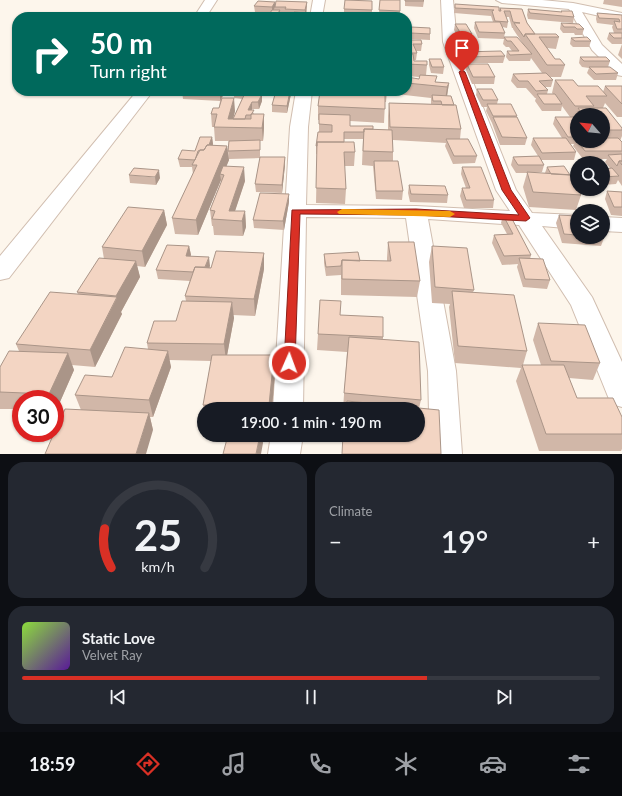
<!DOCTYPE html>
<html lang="en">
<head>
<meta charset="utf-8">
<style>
	:root { --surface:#171b24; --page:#242831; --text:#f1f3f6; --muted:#9ea1a6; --line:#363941; --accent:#d93025 }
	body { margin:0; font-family:Lato,sans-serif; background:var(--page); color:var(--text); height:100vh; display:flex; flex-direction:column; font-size:15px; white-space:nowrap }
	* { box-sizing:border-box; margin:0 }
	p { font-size:13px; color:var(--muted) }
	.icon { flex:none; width:22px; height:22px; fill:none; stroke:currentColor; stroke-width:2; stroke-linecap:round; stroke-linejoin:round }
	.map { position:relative; height:454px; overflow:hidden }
	.details { display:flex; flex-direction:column; gap:8px; padding:8px; background:#0d0f14; flex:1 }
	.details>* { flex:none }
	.hud { position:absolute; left:12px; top:12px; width:400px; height:84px; border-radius:16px; box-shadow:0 1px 3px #0004; background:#00695c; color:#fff; overflow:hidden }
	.needle { width:26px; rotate:297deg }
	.buttons { position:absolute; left:570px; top:108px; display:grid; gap:8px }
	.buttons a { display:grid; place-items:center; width:40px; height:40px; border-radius:50%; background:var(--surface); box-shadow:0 1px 3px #0004; font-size:20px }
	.speed { position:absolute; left:12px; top:390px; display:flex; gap:8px; font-size:20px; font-weight:700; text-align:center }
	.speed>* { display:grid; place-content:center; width:52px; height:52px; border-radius:50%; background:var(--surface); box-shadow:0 1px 3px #0004; line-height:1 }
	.speed .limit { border:6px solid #d22; background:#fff; color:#111 }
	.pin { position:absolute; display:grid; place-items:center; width:34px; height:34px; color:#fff; margin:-41px -17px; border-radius:50% 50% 50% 0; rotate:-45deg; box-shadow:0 0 4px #0007 }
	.pin .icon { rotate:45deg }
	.me { position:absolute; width:44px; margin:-22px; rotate:2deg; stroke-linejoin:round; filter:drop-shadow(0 0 3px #0008) }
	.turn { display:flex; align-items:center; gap:14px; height:84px; padding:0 12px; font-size:18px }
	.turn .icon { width:52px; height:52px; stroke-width:2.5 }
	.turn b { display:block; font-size:28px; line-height:34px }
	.big { font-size:30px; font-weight:600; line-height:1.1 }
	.details .card { flex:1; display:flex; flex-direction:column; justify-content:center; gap:6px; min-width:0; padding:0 14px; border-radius:16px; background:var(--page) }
	.details .dial { align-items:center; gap:0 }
	.dial svg { height:104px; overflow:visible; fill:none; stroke:var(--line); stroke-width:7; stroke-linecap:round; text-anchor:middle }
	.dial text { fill:var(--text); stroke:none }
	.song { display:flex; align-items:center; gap:12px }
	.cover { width:48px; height:48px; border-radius:6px; background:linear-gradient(135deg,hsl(90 70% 55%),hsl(270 70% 35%)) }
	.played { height:4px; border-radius:2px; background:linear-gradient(90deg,var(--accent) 70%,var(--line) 70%) }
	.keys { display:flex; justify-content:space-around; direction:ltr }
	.heat { display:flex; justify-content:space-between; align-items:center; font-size:22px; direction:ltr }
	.details .tiles { flex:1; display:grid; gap:8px; grid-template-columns:1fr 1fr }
	.card:last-child { grid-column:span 2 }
	.trip { position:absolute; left:197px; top:402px; width:228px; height:40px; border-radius:20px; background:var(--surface); box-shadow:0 1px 3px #0004; font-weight:600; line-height:40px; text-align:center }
	.dock { display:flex; height:64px; justify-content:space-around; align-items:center; background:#090b0e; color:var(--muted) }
	.dock .icon { width:28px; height:28px }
	.dock .selected { color:var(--accent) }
	.dock b { font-size:18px; color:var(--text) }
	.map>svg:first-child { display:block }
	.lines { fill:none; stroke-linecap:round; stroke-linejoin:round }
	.minor-casing { stroke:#d1beb0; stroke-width:2 }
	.minor { fill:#fff; fill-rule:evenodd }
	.wall { fill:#d1b7a8; fill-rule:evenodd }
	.shaded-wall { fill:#aa9588 }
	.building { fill:#f3d5c3; stroke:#aa9588 }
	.route { fill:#d93025; stroke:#8d1f18 }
	.slow { fill:#f59e0b }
</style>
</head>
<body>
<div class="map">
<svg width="622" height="454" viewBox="0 0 622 454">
	<rect width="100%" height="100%" fill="#fdf6ec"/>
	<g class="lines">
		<g class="minor-casing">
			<path id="minor" d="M205 0H217L206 17H194Z
				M313 0H325L322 17H310Z
				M441 0H453L457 42 516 190 532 213 577 215V229L542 226 592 297 622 362V407L611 404 571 305 519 225 428 219 456 371 462 454H430L428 371 406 218 306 217 303 409H273L290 127 296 91H312L308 127 306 205 416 206 510 211 496 190 443 42Z
				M496 0H542L573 3 622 13V21L582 12 602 45 622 64V76L617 75 592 50 569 9 502 3Z
				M137 91H153L9 278 0 280V256Z
				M603 217 622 218V232L603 231Z
				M271 435H303L300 454H268Z"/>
		</g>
		<use href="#minor" class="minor"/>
	</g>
	<path class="wall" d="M380 0 400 11V17L381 16V17H367V15H353L354 17H323V13H344V9L372 1V14H379Z
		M405 0 424 1 423 7 405 6Z
		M604 0H622V7L603 4Z
		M307 2 306 17H291L292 15H285V12H280V17H268V16L270 13 255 12 254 6H275Z
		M455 4 499 10 500 8 522 9 527 23 535 34 559 37 556 49 547 48 555 59 565 65 561 77H550L553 80 551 87H545L548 90 547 94H553L552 93 555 80 578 86 603 92 605 86H622V117H617L605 103 603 108 622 128V136L620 141 622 142V186L618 180 616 184 603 185V169L610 168 605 162 607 159H583L573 146 574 144H570L576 152 574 160H541L544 165 542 172 534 173H545L547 167 581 195 576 210 529 207 523 187 527 173H516L511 165 513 157 538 156 531 145 533 138H562L553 124 555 117H570L562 106 561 111H542L535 101 536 98H535L526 88H517L511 81 513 74 542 73 531 58 530 61H509L506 57 507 51H512L509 47H506L503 44 504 39 478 38 474 28 475 22H493L491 16 454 13ZM506 17H509L512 28H513V29L523 44 504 37 505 33 502 27 507 28 508 22ZM577 115H603V141H577Z
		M528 9 561 12V11L574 17 573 23 528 19 527 15Z
		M597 13 622 15V59L618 55 622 44H612L607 39 609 33H614L612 27 613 25 597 23 596 19Z
		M561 23 584 29 582 35H575L574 33H563L560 29Z
		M455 24 472 34 471 40 460 41 454 30Z
		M411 27 430 34V40L411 39Z
		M571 38 591 41 589 47H573L570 44Z
		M407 40 422 44 421 51H416L417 53 416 60H414V61L427 65 426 75 436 82 449 83 447 96 461 129 460 139 477 156 475 163 453 164 445 146 446 143 393 140V161L403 191 402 200 376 199 373 166 362 165 363 139H344V142L355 152 354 166H344L346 189 345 204 316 203 317 154H316V146L319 132V120H318V106L320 91H407V83L419 79V77L407 76ZM387 93 431 98V104L389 103 388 116V130L373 129 350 126V121L384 123 385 102H386Z
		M461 52 505 56 503 63H463L460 58Z
		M580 57 610 61 608 67 618 73 616 80H594L587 73 589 68 582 67 579 63Z
		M429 59 444 67 443 74 431 73 429 65Z
		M467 64 495 77 494 84H472L466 70Z
		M477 89 498 100 497 104 517 116V118L527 138 525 145H500L492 123 486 111 487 107H482L476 95Z
		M182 91H225L222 98 235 111 233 119 242 99 234 98V91H253L252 93 262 101 259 109H252V110L254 114H264V128L263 141H260V157H285V165L282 193 256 192 255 184 260 158 229 159 228 151 229 141H215L214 127H212L211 114 219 108 220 101 183 99Z
		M276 91H291V94L287 113 272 112V105Z
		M212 137 213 145 227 146 229 160 226 166 245 181 235 211H245L246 227 243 236 214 235 213 226H212L210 210 221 182V180L198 235 175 234 172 218 193 174 192 167H180L178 159 195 151Z
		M462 167 494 200 493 208H464L460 196 462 188H466L461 174Z
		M129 175 160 178 156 185 130 183Z
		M409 185 448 195 447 203 410 202 408 193Z
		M607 191 622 192V216L611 215 605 199Z
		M289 202 284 230 254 228 253 220Z
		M164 210 167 225 145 267 137 266 140 277 121 312 122 314 95 367 72 365 74 370 56 411H55V399H21V409H0V367L19 351 16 344 78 294 77 292 104 259 102 247Z
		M503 215 531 255 530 259 550 280 547 289 523 287 517 267 518 264 502 265 492 243 494 235 507 234 501 223Z
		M559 215 577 216V237H603L604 238 601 246 562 243 556 223Z
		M388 242 420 281 417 297 341 295V275L326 276 324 263V254L360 261H387V258Z
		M189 246 191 255 190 256 210 266 209 267 211 268 264 253V269L255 316 233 315 234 318 227 355 275 372 272 409H204V410L203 405 211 361 169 360 171 367 153 417H150L153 430 81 410 75 395 112 377 148 349 147 343 176 321 186 301 185 296 190 281 158 279 156 270Z
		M432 246 474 290 473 292 527 351 523 365H541L533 340 538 323 600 363 593 380 569 378 577 398 622 417V449L621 451H539L516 381 521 368 455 363 449 307 450 304 432 303 429 262Z
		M340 315 383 337V340L421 400 419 408 418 409H343L347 352 317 350 318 334Z"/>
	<path class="shaded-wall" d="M275 2V7L272 13V7Z
		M307 2 306 17H303L305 14V10Z
		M280 10V17H276Z
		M449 83 447 96 445 100 447 87Z
		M220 91H225L220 101Z
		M243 91H244V96L243 99Z
		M290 91H291V94L287 113V106Z
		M262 94V101L259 109 258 102Z
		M234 98 235 111 231 128 228 119Z
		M252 102V109L250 115 248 110Z
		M264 114V128L263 141 262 128Z
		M212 137 213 144 208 159 207 152Z
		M227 146 229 160 223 175 220 174 221 180 198 235 196 220Z
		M285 157V165L282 193V185Z
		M244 167 245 181 232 220 229 211Z
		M159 170 160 178 156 185 155 177Z
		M289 194V202L284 230 283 221Z
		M164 210 167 225 145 267 142 251Z
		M245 211 246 227 243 236 242 221Z
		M189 246 191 255 187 264 186 256Z
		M264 253V269L255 316 254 299Z
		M209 257 210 266 204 281 203 273Z
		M136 261 140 277 121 312 122 314 95 367 90 350 117 298 116 296Z
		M232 302 234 318 226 361 224 344Z
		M168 351 171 367 153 417 149 400Z
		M68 353 74 370 56 411 55 409V399H51L49 394Z
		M274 355 275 372 272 409H270L269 405Z
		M149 413 153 430 146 454H136Z
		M260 435H262L263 443 261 454H256Z"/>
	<path class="building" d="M345 0 372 1V10L344 9Z
		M380 0H400V11L379 10Z
		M405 0H423L424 1H405Z
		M258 1 275 2 272 7 254 6Z
		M276 1 307 2 305 10 285 9 286 7H275Z
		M455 4 499 7V11H501L500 8 522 9 527 23 535 34H525L524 37 514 23H520L513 22 510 11H504L508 22 495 21 492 11 494 10 455 8Z
		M528 9 562 12 561 11H572L574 17 530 13Z
		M272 10H280L276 16H268Z
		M294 12 306 13 303 17H291Z
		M323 13H353L354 17H324Z
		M597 13 622 15V29H617L614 21 620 22 619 19 599 18Z
		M367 14H380L381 17H367Z
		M475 22H500L505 33 479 32Z
		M561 23 579 24 584 29H577L575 27H564Z
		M455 24H466L472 34H461Z
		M411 27 430 28V34L411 33Z
		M609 33H622V38H614Z
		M525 34H556L559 37H539L555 59H560L565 65H547Z
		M504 37H517L532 54 510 55 507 51H519L511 41H507Z
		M587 37 591 41H575L571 38Z
		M407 40H421L422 44H413L417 53H407Z
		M501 51 505 56 464 57 461 52Z
		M407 54H413L414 61H427V65L407 64Z
		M580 57H606L610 61H584Z
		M429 59H441L444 67H432Z
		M467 64H488L495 77H473Z
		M589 67H610L618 73 596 74Z
		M546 73 553 80 539 81 548 90 536 91 528 81H519L513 74Z
		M420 75 437 76 435 82 449 83 447 87 407 83V77L419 79Z
		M555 80H573L578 86H598L607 96H586L594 106H575Z
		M605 86H622V104Z
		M477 89H492L498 100H483Z
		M234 91H243V92H233Z
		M276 91H290L287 106 272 105Z
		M320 91H385V109L318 106Z
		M245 93 262 94 258 102H252L248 110H254L251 115H246L245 119H233Z
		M537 94H555L562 104H544Z
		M432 95 451 96 454 105H442L441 101H433Z
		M222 98H234L228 119H251V114H264L262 128 214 127 217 114H211L213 108H219Z
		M389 103 456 105 461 129 390 127Z
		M487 104H511L517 116H493Z
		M578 108H606L622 128V130H603V115H583Z
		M319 114 350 115V126H373V129H364V132H344V142H317V146H316L318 132H332V125L319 124Z
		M493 117H517L527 138 502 137Z
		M555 117H574L577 121V137H568Z
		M364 129 392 130 393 152 363 151Z
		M200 137H212L209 145H207L204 150H200L198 151 195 160 178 159 182 150 195 151Z
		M533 138H566L576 152 542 153Z
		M603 138H618L622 142V151H585L577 141H603Z
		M446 139H468L477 156H454Z
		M260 140V150L228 151 229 141Z
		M317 142H354L355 152H344L346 189 316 188Z
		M207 145 227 146 196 220 172 218 197 165H192L200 150H204Z
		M622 154V161H619L617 166 608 155Z
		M539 156 544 165H518L513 157Z
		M260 157H285L282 185 255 184Z
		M374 161H398L403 191H376Z
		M619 161H622V165Z
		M223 166 244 167 229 211H245L242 221 212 219 215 211 210 210 224 175 220 174Z
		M564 166 570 175 551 174 547 167Z
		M462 167H481L494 200H466L462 188H470Z
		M134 168 159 170 155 177 129 175Z
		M612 168 619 176 603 177V169Z
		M527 172 573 175 577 185V189H579L581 195 533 192Z
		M409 185 445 186 448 195 411 194Z
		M607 191 622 192V207H614Z
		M260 193 289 194 283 221 253 220Z
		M128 207 164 210 142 251 102 247Z
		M503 215H510L531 255 504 256 494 235 513 234Z
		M559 215 577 216V235L564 234Z
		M388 242H414L420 281 342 279V260L391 261Z
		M167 245 189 246 186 256 209 257 205 267H195L193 272 156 270Z
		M432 246 467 248 474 290 435 287Z
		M216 251 264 253 254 299 185 296 195 267 211 268Z
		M358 252 360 261 342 260 341 266 326 267 324 254Z
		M99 258 136 261 116 296 77 292Z
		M519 258 543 259 550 280 525 279Z
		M452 291 514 295 527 351 458 346Z
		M50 292 117 297 90 350 16 344Z
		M320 300 341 301 340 315 383 317V337L318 334Z
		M182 301 232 302 224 344 147 343 154 321H176Z
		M538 323 585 325 600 363 551 361Z
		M349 337 419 342 421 400 344 393Z
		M125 347 168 351 149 400 75 395 85 375 112 377Z
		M9 351 68 353 49 394 0 392V367Z
		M212 355H274L269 405H203Z
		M522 365H564L577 398H613L622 417V434H546Z
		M347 401 439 410 441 454H342L343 435H418V409H346Z
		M65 409 149 413 136 454H45L54 433H55V431Z
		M228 435H260L256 454H223Z"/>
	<path class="route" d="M462 70 465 72 511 190 530 218 526 221 416 215 300 214 295 363 294 367 289 368 285 367 284 363 292 210 416 209 519 215 502 190 459 72Z"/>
	<path class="slow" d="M342 209 450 211 455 214 450 217 339 214 337 212Z"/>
</svg>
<div class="buttons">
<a><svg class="needle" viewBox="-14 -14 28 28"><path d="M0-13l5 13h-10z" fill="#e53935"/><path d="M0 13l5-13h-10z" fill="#9ea1a6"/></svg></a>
<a><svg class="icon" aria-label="search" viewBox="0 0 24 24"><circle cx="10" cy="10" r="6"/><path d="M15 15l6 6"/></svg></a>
<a><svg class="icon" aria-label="layers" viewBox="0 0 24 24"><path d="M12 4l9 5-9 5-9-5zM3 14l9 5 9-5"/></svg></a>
</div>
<div class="speed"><div class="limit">30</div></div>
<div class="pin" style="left:462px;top:72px;background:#d93025"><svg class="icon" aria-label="arrive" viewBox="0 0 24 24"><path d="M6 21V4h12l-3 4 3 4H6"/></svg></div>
<svg class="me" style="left:289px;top:363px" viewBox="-20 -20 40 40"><circle r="17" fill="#d93025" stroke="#fff" stroke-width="3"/><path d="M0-11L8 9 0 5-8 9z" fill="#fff"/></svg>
<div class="trip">19:00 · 1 min · 190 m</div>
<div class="hud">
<div class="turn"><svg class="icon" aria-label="right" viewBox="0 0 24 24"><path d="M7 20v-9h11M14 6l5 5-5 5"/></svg><div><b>50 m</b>Turn right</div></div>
</div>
</div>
<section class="details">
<div class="tiles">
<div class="card dial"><svg viewBox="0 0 100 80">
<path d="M14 69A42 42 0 1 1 86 69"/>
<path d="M14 69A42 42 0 0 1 9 39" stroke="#d93025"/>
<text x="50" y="56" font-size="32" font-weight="700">25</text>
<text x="50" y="72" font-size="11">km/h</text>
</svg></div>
<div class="card"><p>Climate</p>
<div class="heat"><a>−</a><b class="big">19°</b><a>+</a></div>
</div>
<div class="card">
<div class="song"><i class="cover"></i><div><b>Static Love</b><p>Velvet Ray</p></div></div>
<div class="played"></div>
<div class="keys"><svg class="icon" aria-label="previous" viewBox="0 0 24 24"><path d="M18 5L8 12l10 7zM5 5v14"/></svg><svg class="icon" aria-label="pause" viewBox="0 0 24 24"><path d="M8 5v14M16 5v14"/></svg><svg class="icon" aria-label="next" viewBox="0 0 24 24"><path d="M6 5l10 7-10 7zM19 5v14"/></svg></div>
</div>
</div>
</section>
<nav class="dock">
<b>18:59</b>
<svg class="icon selected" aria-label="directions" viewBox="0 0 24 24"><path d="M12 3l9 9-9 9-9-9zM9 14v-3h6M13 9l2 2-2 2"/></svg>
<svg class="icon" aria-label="music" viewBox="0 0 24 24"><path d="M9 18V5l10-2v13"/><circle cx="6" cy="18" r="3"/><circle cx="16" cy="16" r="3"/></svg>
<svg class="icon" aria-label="phone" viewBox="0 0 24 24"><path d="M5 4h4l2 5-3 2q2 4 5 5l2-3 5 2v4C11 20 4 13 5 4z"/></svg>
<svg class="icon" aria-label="climate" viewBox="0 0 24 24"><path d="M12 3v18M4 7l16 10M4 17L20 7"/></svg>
<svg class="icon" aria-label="car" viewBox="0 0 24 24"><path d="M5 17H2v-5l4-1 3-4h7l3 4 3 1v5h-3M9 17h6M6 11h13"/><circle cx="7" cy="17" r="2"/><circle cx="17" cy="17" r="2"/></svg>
<svg class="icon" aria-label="filters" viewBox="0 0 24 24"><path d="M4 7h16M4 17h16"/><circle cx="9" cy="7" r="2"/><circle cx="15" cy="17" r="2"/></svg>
</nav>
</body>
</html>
